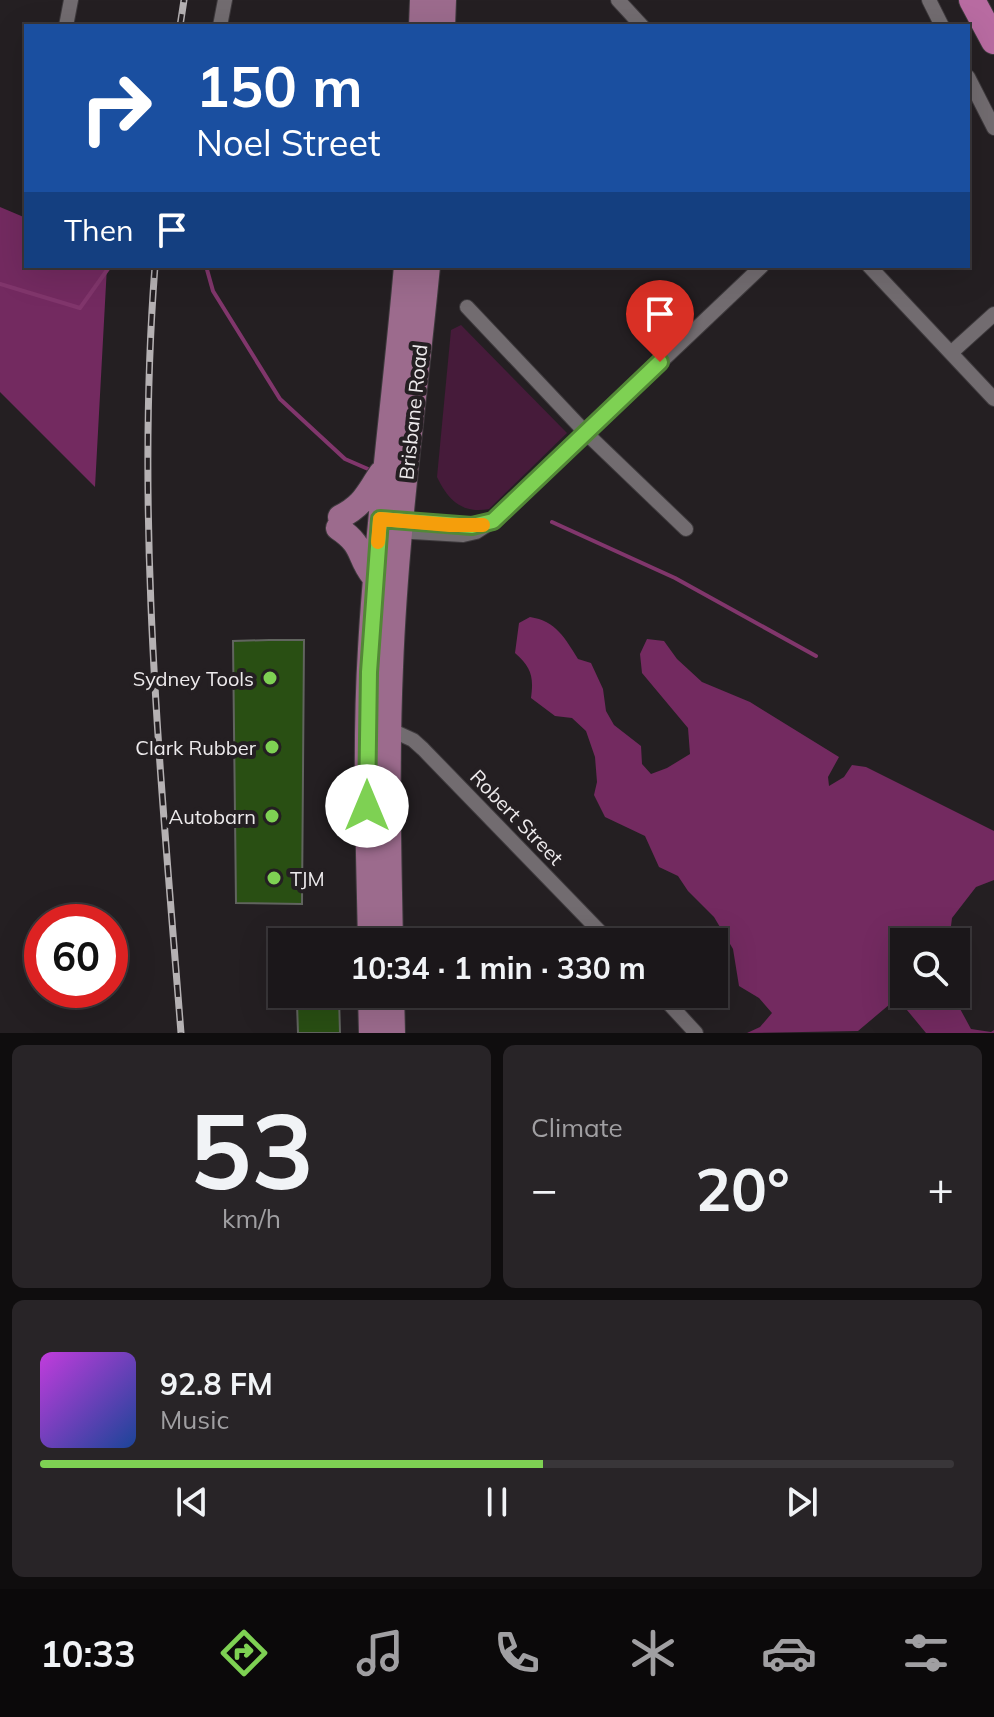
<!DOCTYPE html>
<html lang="en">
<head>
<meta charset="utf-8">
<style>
	:root { --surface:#1b171a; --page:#282427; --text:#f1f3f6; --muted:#a09fa2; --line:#393639; --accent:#7ed153 }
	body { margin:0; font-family:Mulish,sans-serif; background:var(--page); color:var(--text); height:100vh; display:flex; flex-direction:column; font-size:30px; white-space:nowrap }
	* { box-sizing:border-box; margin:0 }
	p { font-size:26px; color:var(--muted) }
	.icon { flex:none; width:44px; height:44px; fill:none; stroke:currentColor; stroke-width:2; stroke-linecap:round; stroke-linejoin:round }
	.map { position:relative; height:1033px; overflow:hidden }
	.panel { display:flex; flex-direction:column; gap:12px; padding:12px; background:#0f0d0e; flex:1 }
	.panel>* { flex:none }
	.top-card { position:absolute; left:24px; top:24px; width:946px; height:244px; border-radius:0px; box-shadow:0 8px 32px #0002,0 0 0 2px var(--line); background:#1a4fa0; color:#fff; overflow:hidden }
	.buttons { position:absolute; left:890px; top:928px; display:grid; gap:16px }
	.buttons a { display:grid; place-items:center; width:80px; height:80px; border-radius:0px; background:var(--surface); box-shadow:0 8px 32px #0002,0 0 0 2px var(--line); font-size:40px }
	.speed { position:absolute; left:24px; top:904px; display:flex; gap:16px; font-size:40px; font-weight:700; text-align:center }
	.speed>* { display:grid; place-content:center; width:104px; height:104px; border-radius:50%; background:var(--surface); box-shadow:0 8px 32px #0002,0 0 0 2px var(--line); line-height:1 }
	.speed .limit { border:12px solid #d22; background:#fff; color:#111 }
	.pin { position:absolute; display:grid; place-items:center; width:68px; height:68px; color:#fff; margin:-82px -34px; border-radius:50% 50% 50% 0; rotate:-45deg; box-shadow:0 0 8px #0007 }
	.pin .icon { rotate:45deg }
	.me { position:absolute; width:88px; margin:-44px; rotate:0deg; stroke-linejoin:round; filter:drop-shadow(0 0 6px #0008) }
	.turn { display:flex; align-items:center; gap:28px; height:168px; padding:0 40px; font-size:36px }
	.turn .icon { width:104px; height:104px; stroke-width:2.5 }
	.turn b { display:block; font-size:56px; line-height:68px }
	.then { display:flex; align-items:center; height:76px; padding:0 40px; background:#0003; gap:16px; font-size:30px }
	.big { font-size:60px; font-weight:700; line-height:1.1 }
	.panel .widget { flex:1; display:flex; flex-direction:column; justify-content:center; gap:12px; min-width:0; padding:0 28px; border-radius:12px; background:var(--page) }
	.panel .dial { align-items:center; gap:0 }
	.dial b { font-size:104px; line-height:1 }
	.song { display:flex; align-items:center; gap:24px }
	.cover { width:96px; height:96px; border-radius:12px; background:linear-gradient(135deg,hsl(290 70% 55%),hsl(220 70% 35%)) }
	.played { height:8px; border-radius:4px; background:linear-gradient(90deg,var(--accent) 55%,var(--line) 55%) }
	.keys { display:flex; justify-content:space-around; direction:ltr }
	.heat { display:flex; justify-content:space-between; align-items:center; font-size:44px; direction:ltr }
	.panel .tiles { flex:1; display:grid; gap:12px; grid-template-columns:1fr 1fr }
	.widget:last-child { grid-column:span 2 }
	.trip { position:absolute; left:268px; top:928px; width:460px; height:80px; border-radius:0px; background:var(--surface); box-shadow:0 8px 32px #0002,0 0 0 2px var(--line); font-weight:700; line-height:80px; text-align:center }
	.tab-bar { display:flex; height:128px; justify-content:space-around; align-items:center; background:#0b090a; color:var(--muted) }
	.tab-bar .icon { width:56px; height:56px }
	.tab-bar .selected { color:var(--accent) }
	.tab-bar b { font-size:36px; color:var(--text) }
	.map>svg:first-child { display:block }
	.green { fill:#461b3a }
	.forest { fill:#732a60 }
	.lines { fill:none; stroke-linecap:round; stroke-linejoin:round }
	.stream { stroke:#81366c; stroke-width:4 }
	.building { fill:#294f13; stroke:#61645f; stroke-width:2 }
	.minor-casing { stroke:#3e3a3d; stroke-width:16 }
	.primary-casing { stroke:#3e3a3d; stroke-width:26 }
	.motorway-casing { stroke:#3e3a3d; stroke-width:28 }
	.minor { stroke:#726c70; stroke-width:14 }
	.primary { stroke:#9c6b8d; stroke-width:24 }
	.motorway { stroke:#b86ba1; stroke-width:26 }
	.rail-casing { stroke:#b5b1b3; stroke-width:7 }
	.rail { stroke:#241f22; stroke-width:4; stroke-dasharray:12; stroke-linecap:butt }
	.route-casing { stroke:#528836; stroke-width:20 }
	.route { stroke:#7ed153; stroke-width:14 }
	.slow { stroke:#f59e0b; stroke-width:14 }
	.poi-dot { fill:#7ed153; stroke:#241f22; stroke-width:3 }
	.labels { text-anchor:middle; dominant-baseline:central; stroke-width:8; stroke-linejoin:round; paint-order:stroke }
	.street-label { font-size:20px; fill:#edeaec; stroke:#241f22 }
	.poi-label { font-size:20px; fill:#edeaec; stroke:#241f22; text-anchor:end }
</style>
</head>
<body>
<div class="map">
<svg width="994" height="1033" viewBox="0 0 994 1033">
	<rect width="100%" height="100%" fill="#241f22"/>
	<path class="green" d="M461 325 567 433 489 509C462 514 448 500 437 477L451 330Z"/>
	<path class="forest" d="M0 207 26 218V266H107L95 487 0 392Z
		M530 617C556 621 565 638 578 659L591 663 603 689 606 711 614 725 641 746 642 764 651 774 667 768 690 754 688 728 642 673 640 654 647 639 664 641 677 659 702 682 750 702 839 757 828 777 829 786 844 777 852 765 866 767 994 831V880L976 887 952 918 949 942H904V994H952L971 1029 991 1032 994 1030V1033H926L902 1004H890L858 1031 747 1033 760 1027 772 1013 759 998 739 986 733 949 714 917 688 891 678 876 659 867 645 836 605 817 594 795 597 782 595 757 586 731 572 718 555 716 531 698C534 676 531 667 515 653L519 623Z"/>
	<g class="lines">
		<path class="stream" d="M206 266 213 291 280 399 345 459 368 469
			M0 284 80 308 110 266
			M552 522 675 578 816 656"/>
	</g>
	<path class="building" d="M269 640H304L302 904 236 903 233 641Z
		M323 997H339L340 1033H298L297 1004 323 1003Z"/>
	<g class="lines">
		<g class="minor-casing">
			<path id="minor" d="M618 0 642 26
				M929 0 942 26
				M66 26 71 0
				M220 26 225 0
				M968 77 994 128
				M869 266 994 399
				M467 307 586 433 686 529
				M952 352 994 314
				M395 520 466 526
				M396 531 463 535 476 532 493 521 762 266
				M389 729 413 740 423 749 610 942
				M660 994 696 1033"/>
		</g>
		<g class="primary-casing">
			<path id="primary" d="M421 26 422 0
				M443 26 444 0
				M340 517C364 505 367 493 381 473
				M338 528C365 546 357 556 373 576
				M370 942C368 844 364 746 370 649 377 521 395 394 406 266
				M391 942C389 850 387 759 391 667 396 533 415 399 428 266
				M370 994 371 1033
				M392 994 393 1033"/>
		</g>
		<g class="motorway-casing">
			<path id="motorway" d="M972 0 994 41"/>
		</g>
		<use href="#minor" class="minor"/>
		<use href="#primary" class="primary"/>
		<use href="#motorway" class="motorway"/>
		<g class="rail-casing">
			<path id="rail" d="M180 26 184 0
				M155 266C135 522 161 778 181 1033"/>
		</g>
		<use href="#rail" class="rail"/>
	</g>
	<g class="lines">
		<g class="route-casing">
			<path id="route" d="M367 806 369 672 380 519 472 526 493 521 660 362"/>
		</g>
		<use href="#route" class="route"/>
		<path class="slow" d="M378 542 380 519 450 525H483"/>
	</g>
	<g class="poi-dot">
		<circle cx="270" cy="678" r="8"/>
		<circle cx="272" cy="747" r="8"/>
		<circle cx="272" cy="816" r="8"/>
		<circle cx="274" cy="878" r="8"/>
	</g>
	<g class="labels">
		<g class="street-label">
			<text transform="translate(413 412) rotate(-84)">Brisbane Road</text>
			<text transform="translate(517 817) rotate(46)">Robert Street</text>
		</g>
		<g class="poi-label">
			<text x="254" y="678">Sydney Tools</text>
			<text x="256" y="747">Clark Rubber</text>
			<text x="256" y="816">Autobarn</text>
			<text x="290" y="878" text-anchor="start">TJM</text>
		</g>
	</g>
</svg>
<div class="buttons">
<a><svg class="icon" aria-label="search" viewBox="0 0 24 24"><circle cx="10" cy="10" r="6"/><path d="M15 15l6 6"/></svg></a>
</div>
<div class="speed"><div class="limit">60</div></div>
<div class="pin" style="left:660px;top:362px;background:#d93025"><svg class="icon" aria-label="arrive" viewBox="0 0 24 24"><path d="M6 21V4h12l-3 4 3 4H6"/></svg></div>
<svg class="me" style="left:367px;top:806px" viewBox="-20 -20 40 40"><circle r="19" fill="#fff"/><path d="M0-13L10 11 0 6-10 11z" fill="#7ed153"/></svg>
<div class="trip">10:34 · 1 min · 330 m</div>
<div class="top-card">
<div class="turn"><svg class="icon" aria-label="right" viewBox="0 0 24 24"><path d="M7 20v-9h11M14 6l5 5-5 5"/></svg><div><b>150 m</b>Noel Street</div></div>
<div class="then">Then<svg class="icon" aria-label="arrive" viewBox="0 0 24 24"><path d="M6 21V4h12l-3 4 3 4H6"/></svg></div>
</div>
</div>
<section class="panel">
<div class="tiles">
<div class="widget dial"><b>53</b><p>km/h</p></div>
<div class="widget"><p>Climate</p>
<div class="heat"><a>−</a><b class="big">20°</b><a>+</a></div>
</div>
<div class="widget">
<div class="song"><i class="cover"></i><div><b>92.8 FM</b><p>Music</p></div></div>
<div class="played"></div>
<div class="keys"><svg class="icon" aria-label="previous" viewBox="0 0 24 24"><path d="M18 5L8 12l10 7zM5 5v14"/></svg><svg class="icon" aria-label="pause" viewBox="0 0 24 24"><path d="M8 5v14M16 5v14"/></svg><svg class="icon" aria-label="next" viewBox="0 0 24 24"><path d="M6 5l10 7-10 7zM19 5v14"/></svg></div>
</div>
</div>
</section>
<nav class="tab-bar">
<b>10:33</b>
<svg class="icon selected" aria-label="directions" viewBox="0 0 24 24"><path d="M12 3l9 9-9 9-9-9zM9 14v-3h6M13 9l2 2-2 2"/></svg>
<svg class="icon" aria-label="music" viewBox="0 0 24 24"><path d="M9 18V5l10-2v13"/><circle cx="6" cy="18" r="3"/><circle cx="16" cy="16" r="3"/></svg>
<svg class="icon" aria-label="phone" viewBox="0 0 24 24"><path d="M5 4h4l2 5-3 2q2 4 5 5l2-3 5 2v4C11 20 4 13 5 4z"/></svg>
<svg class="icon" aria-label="climate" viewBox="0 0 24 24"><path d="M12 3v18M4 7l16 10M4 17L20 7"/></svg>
<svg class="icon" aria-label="car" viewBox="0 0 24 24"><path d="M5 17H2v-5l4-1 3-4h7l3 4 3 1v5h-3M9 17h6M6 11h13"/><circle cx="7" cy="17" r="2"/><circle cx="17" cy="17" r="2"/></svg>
<svg class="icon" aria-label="filters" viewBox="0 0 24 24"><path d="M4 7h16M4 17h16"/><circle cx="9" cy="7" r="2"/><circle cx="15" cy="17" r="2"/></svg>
</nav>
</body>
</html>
